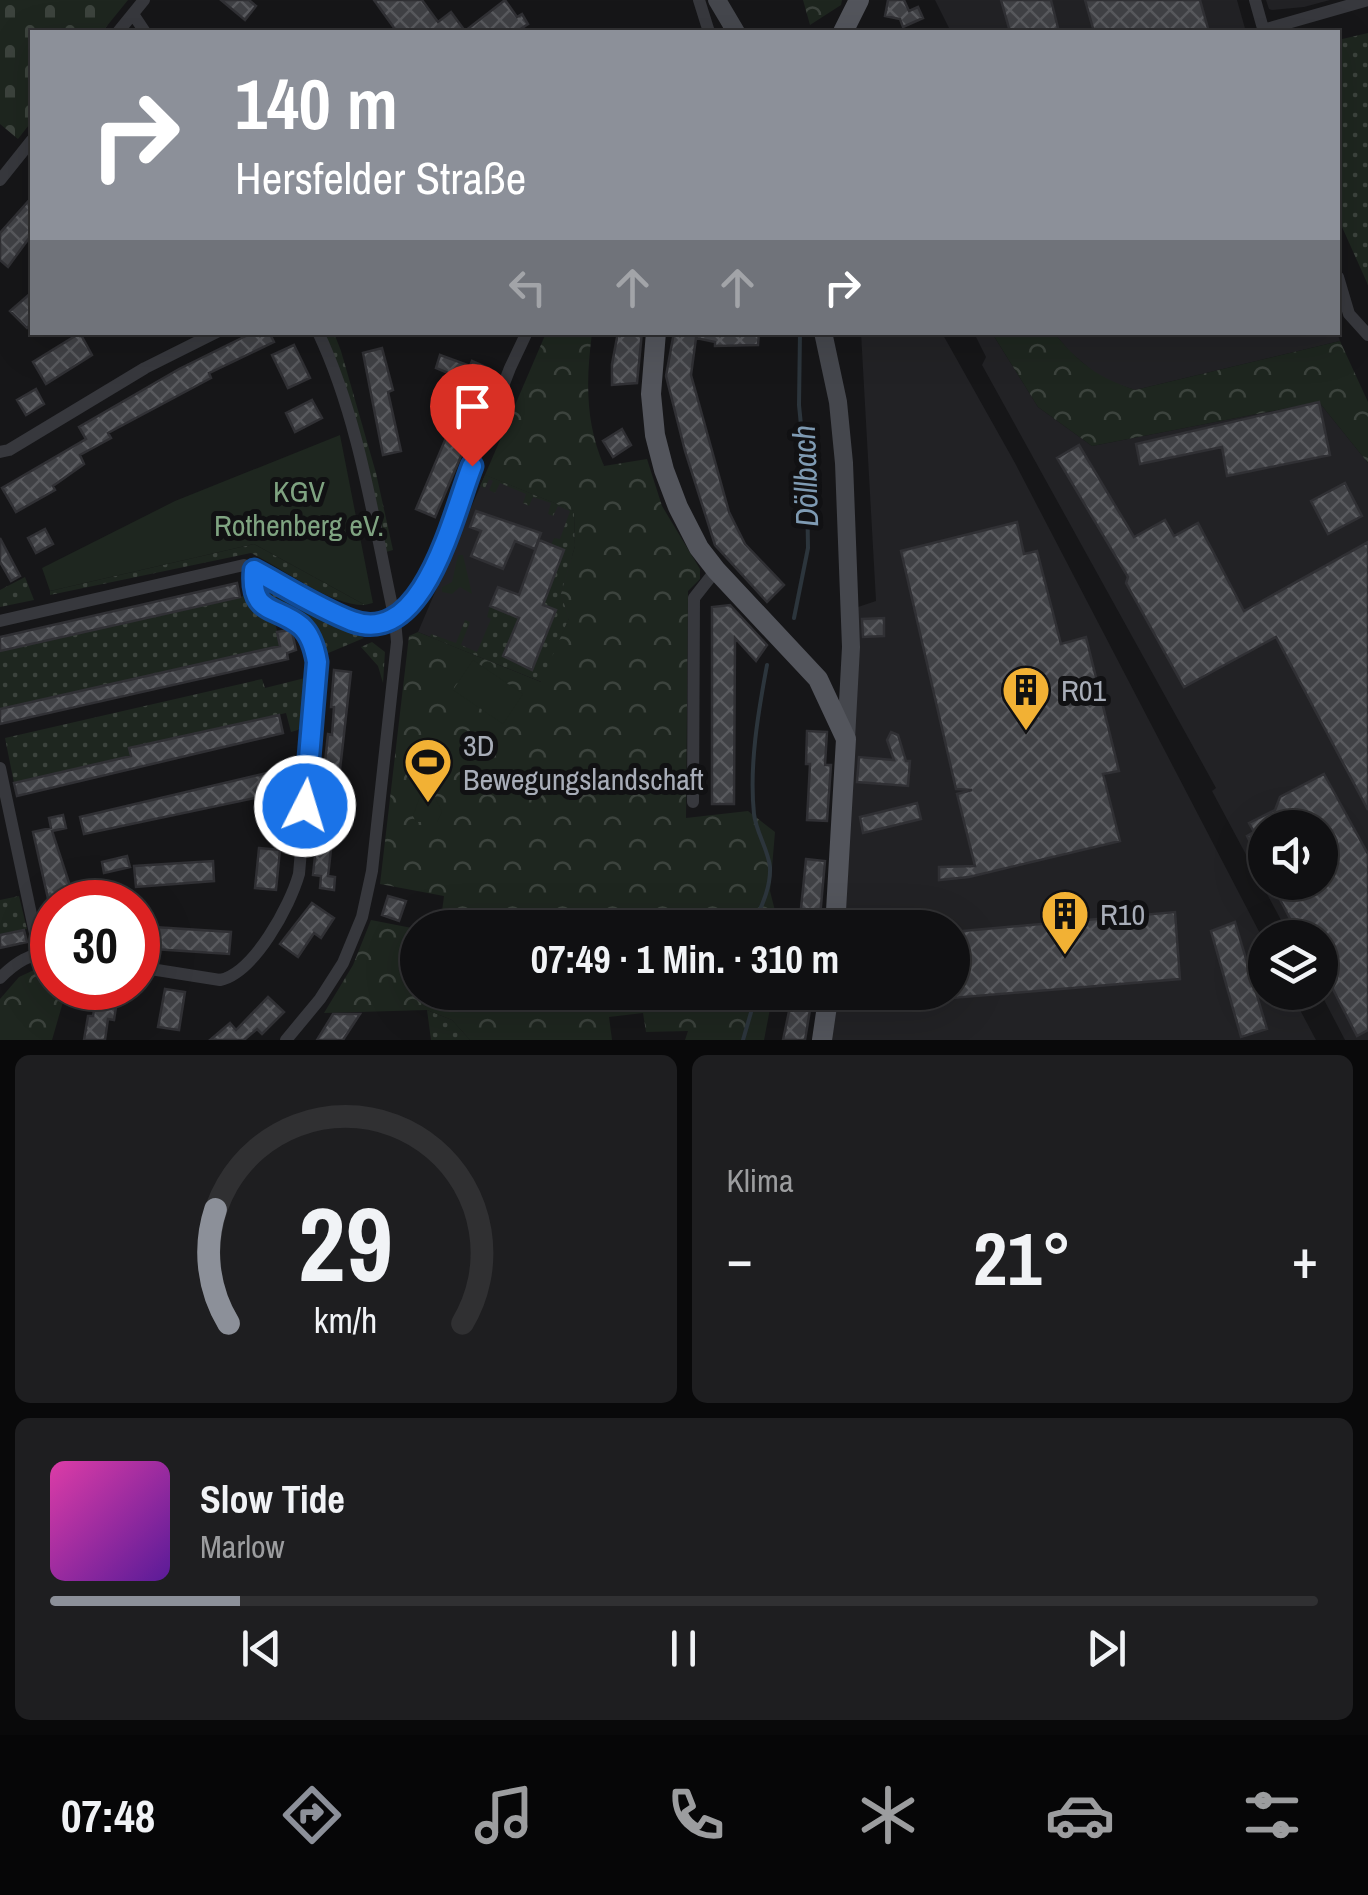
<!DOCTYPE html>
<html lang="de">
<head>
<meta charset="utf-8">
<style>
	:root { --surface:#101012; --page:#1e1e20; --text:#f1f3f6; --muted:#9c9d9f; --line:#303032; --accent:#8c9099 }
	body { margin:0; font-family:"Archivo Narrow",sans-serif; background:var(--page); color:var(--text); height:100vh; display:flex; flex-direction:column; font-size:38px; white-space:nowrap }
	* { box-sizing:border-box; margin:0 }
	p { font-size:32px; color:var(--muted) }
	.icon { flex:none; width:55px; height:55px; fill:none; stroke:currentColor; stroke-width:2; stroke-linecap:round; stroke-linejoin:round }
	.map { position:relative; height:1040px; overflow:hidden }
	.drawer { display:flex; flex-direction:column; gap:15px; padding:15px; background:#09090a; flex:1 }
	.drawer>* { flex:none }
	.top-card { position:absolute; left:30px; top:30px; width:1310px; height:305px; border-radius:0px; box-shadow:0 10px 40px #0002,0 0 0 2px var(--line); background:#8c9099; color:#fff; overflow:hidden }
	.tools { position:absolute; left:1248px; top:810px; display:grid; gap:20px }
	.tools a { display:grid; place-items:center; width:90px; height:90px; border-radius:50%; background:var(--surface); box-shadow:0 10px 40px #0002,0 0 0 2px var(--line); font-size:50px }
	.speed { position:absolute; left:30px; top:880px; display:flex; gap:20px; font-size:50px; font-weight:700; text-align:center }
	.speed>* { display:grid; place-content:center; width:130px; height:130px; border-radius:50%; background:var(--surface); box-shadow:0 10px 40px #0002,0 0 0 2px var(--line); line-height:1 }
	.speed .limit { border:15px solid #d22; background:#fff; color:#111 }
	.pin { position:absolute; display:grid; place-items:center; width:85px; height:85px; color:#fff; margin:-102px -42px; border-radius:50% 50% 50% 0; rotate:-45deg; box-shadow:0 0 10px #0007 }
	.pin .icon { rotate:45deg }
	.me { position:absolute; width:110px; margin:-55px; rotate:5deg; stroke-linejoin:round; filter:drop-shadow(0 0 8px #0008) }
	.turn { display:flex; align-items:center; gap:35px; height:210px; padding:0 40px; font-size:45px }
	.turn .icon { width:130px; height:130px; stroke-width:2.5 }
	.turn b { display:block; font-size:70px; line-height:85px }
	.lanes { display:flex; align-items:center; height:95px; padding:0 40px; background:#0003; justify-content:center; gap:50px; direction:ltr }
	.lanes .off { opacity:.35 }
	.big { font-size:75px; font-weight:700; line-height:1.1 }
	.drawer .tile { flex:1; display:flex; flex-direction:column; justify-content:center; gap:15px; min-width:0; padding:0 35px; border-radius:15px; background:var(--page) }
	.drawer .dial { align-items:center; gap:0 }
	.dial svg { height:260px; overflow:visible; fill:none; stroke:var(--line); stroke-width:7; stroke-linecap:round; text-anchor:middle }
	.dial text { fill:var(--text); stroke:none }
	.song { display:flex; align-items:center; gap:30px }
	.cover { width:120px; height:120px; border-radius:15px; background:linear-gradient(135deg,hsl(320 70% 55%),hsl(270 70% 35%)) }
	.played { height:10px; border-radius:5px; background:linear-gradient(90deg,var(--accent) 15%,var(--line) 15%) }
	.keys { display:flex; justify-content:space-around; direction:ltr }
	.heat { display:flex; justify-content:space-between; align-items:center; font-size:55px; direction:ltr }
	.drawer .tiles { flex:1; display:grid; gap:15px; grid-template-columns:1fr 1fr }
	.tile:last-child { grid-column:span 2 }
	.trip { position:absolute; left:400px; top:910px; width:570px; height:100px; border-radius:50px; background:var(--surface); box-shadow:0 10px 40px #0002,0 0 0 2px var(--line); font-weight:700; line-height:100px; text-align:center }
	.dock { display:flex; height:160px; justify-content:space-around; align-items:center; background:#060607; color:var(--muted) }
	.dock .icon { width:70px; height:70px }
	.dock .current { color:var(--accent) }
	.dock b { font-size:45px; color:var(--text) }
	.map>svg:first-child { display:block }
	.built { fill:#222225; fill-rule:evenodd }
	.grass { fill:url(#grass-dots) }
	.forest { fill:url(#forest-crowns) }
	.cemetery { fill:url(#cemetery-stones) }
	.garden { fill:#1e261f }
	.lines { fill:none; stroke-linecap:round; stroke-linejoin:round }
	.stream { stroke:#2c353c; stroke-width:4 }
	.building { fill:url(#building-cross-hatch); stroke:#303034; stroke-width:2.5 }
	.street { stroke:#37383d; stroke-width:12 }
	.secondary { stroke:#45474d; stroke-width:18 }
	.primary { stroke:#53555c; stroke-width:20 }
	.route-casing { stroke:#114b97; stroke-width:25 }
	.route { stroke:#1a73e8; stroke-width:18 }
	.labels { text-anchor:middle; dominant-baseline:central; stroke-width:10; stroke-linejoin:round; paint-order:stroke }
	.park-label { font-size:30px; fill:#7fa381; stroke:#111113 }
	.poi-label { font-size:30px; fill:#a8adb8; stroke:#111113; text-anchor:start }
	.water-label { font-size:32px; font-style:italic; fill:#7f9bb3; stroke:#111113 }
</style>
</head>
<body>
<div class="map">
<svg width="1368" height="1040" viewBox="0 0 1368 1040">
	<defs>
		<pattern id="grass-dots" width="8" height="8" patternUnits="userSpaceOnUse" patternTransform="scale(2.5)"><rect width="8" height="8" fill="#1e261f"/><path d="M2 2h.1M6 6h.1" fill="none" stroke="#3c433d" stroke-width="1.8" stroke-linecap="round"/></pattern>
		<pattern id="forest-crowns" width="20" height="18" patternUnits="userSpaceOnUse" patternTransform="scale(2.5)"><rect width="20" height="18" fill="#1e261f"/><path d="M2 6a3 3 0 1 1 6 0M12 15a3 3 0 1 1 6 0" fill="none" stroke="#3c433d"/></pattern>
		<pattern id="cemetery-stones" width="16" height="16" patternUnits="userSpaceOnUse" patternTransform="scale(2.5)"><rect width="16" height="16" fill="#1e261f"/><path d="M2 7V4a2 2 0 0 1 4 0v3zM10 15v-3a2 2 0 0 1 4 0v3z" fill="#3c433d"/></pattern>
		<pattern id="building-cross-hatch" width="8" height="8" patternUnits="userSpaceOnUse" patternTransform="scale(2.5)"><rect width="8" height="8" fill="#404145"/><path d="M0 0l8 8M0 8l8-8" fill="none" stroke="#595a5e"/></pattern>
	</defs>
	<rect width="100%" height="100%" fill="#161618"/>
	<path class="built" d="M935 0H1237L1246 32H951Z
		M1266 0H1330L1304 7 1272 10 1269 9Z
		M1337 332 1340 341 1135 390 1102 379 1070 352 1054 333Z
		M861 333H942L1015 463 1265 943V992L1291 993 1316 1040H828L835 993 952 992V928L840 927 855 720 858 607 876 601Z
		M974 333H992L1038 407 1092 446 1319 402 1368 463V1040H1345L1320 992V938L1290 937 1212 791 1216 788 982 365 986 357ZM1265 828H1320V882H1265Z
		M485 475 574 511 569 618 542 682 418 632Z"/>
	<path class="grass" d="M1368 33V285L1338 218V40Z
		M324 333H334L341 351 376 473 393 550 386 552Z
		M485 475 574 511 575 546 561 594 569 618 542 682 430 637 431 634 456 643 465 620 470 622 461 645 477 652 491 619 487 617 490 606 519 618V664L532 669 543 605 564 550 551 545 554 538 560 539 570 511 558 506 553 516 548 514 551 503 533 497 529 506 523 503 526 494 500 483 495 493 489 490 493 481 489 479 485 488 480 486Z
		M254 544 365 605C330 606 283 568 251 553L50 595V591Z
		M25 577 34 600 0 607V590Z
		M264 587H269L364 638 326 654 319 634 269 602 263 595Z
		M248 595 256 610 276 626 280 646 0 709V651Z
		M372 642 385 652 383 683 378 666 361 647Z
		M309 677 308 717 298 730 291 732 286 713 130 748 131 756 14 783 5 738 262 679 265 688Z
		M19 896 27 929 0 935V900Z
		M427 1010 452 1020 470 1040H431Z"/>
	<path class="forest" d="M803 0H842L841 5 810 25Z
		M546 333H592C586 380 585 422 604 466L647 459 662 506 700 569V579L688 591 686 818 748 811 775 832 770 891 779 927H440L444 896 380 884 409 636 418 632 541 682 569 618 561 594 575 546 574 511 485 475Z
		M992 333H1054C1080 364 1097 377 1135 390L1340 341 1368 402V463L1319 402 1092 446 1038 407Z
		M458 555H463L472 594 460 587 452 594 442 592V587L452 582Z
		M371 920 417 929 418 992 773 993 764 1040H685L688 1031 646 1032 643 1013 609 1017 612 1040H470L452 1020 427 1010 324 1013 353 965Z
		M49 963H52V988H67L52 1040H0V999L19 977Z"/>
	<path class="cemetery" d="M0 0H128L102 32H32V121L18 139 0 124Z"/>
	<path class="garden" d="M340 435 373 603 365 605 254 544 50 591 42 568 175 501Z
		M473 660 523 694 503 724 453 690Z
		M429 793 435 797 442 812 437 822H416L413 816 419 799Z"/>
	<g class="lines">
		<path class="stream" d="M794 618 808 548 807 486 799 405 800 332
			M752 928C760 909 771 889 770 867 768 849 756 832 754 814 749 766 758 713 767 665
			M743 1040 752 1009 748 992"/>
	</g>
	<path class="building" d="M221 0H249L256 6 245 20Z
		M374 0H422L438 22 451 12 465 31 505 0 517 17 522 14 528 24 516 32H397Z
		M888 0H904L909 11 918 7 923 18 903 27 900 19 885 16Z
		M1001 0H1051L1059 32H1010Z
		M1085 0H1200L1209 32H1094Z
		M32 197V234L8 267 0 260V233Z
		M32 292V322L27 328 10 311Z
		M254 332H269L274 342 209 373 211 378 108 433 111 438 80 455 84 464 53 486 55 490 16 512 2 488 86 439 79 427 179 369Z
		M618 332H642L637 383 612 385V364Z
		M674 332H759L758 345 715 346V342L696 338 691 375 729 512 745 544 784 585 767 602 715 545 685 451 666 376Z
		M80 333 92 355 46 384 33 362Z
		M294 345 310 378 288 388 272 355Z
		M382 348 393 390 388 392 401 451 383 455 363 353Z
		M440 355 470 366 472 361 490 369 472 413 478 416 435 517 416 509 459 407 454 405 465 380 436 368Z
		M36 389 44 404 26 415 17 400Z
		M312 400 322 418 295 432 286 413Z
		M1319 402 1330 455 1227 476 1222 447 1140 464 1136 444Z
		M622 429 631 445 613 457 603 441Z
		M1079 445 1134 537 1165 520 1174 536 1198 523 1244 611 1368 542V810L1276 637 1184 687 1126 583 1128 577 1057 458Z
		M1345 483 1362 516 1328 534 1311 501Z
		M476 511 541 533 535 549 515 541 503 569 471 556 481 531 470 527Z
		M1017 522 1024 554 1037 551 1061 644 1086 637 1119 771 1103 774 1120 841 969 877 939 880V867L975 866 957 794 972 790 956 789 901 551Z
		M45 529 53 544 36 553 28 538Z
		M0 538 20 576 11 581 0 562Z
		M539 540 564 550 543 605 556 610 532 670 503 656 519 618 490 606 498 587 519 595Z
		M237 583 240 597 0 651V637Z
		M730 605 767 645 756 661 735 638 734 804H712V607Z
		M884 618V636L863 637 862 619Z
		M288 630 292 632 296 650 287 653 288 659 0 724V709L280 646 277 632Z
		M334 670 351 672 328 876 335 877 334 890 320 888 321 876 313 875 328 734 332 735 334 707H331Z
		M279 715 283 733 17 796 14 783 131 756 129 748Z
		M807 731 827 732 825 765H831L827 821 807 820 810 764H806Z
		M891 732 898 735 906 761H910L908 786 857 782 859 757 894 760 887 740Z
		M288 768 293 790 84 834 80 817Z
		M1324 774 1368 854V1030L1357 1036 1320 964V938H1300L1271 882H1320V828H1265V871L1247 836 1254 832 1249 823 1275 810 1280 797Z
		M917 803 921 819 863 833 860 817Z
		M63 815 66 828 52 831 74 898 49 903 33 832 51 828 49 818Z
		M259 848 280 850 276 890 255 888Z
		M127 856 130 867 104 873 102 862Z
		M806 859 825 861 819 928H799Z
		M213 861 214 881 136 887 134 866Z
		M388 896 406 901 399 921 382 915Z
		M312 903 334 918 321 938 314 933 298 957 280 944Z
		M1175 912 1180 979 952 998V932Z
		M1235 922 1267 1029 1241 1037 1211 931Z
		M138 926 231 932 229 954 138 948Z
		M24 930 27 942 0 948V935Z
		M98 988H119L114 1020 108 1019 105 1040H84L88 1016H93Z
		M165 989 185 992 179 1030 158 1027Z
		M793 992H813L805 1040H783Z
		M268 997 284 1012 262 1034 257 1029 244 1040H210L230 1023 236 1030Z
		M333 1014H360L343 1040H317Z"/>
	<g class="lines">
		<path class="street" d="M699 0 709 32
			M1255 0 1264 32
			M133 14 145 32
			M1263 30 1368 0
			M118 32 144 0
			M0 180 32 140
			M1338 277 1349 314 1368 335
			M0 452 9 450 145 368 217 332
			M0 621 244 565C267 578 290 589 313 601 366 628 396 639 428 579L510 368 527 332
			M0 768 39 952
			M693 802 694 598 716 570
			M138 967 220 980C254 973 290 906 299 874L317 663C315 650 311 635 301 626 275 606 250 614 254 570
			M0 978C15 963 31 952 52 953
			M286 1040 320 999 343 963 362 917 372 871 397 642 395 620C374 525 360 421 318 332"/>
		<path class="secondary" d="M717 0 736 32
			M823 332 838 402 844 463 851 647 846 739"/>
		<path class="primary" d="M843 32 859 0
			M656 332 651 394 655 435 664 470 678 507 699 548 716 570 818 679 846 739 835 928
			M822 1040 829 992"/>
	</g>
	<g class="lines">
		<g class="route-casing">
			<path id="route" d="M305 806 317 662C315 650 311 635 301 626 275 605 250 615 254 570 286 587 318 608 352 621 424 648 453 514 472 466"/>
		</g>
		<use href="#route" class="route"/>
	</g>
	<defs>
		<g id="building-pin" transform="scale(2.5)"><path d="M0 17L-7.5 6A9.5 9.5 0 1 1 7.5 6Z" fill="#f2b134" stroke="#111113"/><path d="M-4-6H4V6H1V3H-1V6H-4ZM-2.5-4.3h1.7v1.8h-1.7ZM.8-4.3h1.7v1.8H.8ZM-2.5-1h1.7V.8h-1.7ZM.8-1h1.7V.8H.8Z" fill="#111"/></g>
		<g id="stadium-pin" transform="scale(2.5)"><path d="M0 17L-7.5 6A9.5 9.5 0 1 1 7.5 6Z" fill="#f2b134" stroke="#111113"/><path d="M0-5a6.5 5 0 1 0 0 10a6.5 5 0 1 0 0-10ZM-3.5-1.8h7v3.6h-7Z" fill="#111"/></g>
	</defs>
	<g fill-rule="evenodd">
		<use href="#building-pin" x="1026" y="690"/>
		<use href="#stadium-pin" x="428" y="762"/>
		<use href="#building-pin" x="1065" y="914"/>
	</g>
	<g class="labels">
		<g class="park-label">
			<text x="299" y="491">KGV<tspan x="299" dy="34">Rothenberg eV.</tspan></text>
		</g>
		<g class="poi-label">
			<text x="1061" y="690">R01</text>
			<text x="463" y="745">3D<tspan x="463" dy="34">Bewegungslandschaft</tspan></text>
			<text x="1100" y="914">R10</text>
		</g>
		<g class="water-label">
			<text transform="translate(805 476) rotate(-92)">Döllbach</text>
		</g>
	</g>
</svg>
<div class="tools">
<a><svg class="icon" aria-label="sound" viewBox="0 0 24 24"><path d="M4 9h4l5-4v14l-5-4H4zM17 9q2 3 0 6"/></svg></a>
<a><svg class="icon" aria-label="layers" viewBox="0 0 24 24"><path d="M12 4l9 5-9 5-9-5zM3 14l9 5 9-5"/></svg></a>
</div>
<div class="speed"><div class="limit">30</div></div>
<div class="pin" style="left:472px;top:466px;background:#d93025"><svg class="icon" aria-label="arrive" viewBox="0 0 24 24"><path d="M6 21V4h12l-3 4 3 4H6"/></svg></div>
<svg class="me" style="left:305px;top:806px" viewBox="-20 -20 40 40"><circle r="17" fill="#1a73e8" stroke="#fff" stroke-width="3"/><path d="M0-11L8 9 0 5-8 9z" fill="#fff"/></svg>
<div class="trip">07:49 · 1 Min. · 310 m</div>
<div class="top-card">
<div class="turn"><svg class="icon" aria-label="right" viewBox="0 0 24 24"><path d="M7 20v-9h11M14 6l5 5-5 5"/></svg><div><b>140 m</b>Hersfelder Straße</div></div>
<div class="lanes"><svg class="icon off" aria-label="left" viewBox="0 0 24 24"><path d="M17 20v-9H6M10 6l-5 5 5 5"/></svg><svg class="icon off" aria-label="ahead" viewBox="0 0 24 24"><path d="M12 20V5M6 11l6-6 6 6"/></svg><svg class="icon off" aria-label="ahead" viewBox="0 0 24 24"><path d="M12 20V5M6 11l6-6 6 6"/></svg><svg class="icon" aria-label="right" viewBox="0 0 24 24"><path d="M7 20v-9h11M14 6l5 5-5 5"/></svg></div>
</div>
</div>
<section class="drawer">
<div class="tiles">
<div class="tile dial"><svg viewBox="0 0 100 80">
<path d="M14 69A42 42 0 1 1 86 69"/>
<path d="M14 69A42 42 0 0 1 10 34" stroke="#8c9099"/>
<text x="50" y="56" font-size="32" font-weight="700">29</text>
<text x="50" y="72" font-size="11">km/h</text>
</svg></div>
<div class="tile"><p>Klima</p>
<div class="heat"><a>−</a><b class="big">21°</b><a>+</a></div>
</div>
<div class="tile">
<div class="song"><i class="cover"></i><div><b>Slow Tide</b><p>Marlow</p></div></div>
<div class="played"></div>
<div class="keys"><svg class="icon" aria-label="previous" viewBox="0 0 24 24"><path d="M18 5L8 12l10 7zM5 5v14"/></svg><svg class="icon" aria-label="pause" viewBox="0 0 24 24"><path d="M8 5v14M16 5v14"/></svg><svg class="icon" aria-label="next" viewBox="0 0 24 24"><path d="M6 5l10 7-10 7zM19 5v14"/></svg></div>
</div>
</div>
</section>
<nav class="dock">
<b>07:48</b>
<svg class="icon current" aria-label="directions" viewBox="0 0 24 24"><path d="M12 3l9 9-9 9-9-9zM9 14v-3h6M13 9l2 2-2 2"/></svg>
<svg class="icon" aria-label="music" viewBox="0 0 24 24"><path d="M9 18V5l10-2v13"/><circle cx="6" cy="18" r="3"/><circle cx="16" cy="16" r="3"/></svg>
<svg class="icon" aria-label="phone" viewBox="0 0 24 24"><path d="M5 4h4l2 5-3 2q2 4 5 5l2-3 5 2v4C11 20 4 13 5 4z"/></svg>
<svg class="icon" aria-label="climate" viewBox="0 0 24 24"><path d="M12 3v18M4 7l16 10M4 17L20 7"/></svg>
<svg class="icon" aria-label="car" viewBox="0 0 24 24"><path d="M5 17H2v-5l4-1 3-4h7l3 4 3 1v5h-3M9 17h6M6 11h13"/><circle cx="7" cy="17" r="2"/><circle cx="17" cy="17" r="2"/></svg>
<svg class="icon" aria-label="filters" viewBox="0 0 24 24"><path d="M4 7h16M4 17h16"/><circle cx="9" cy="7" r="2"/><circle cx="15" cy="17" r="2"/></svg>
</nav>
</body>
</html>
